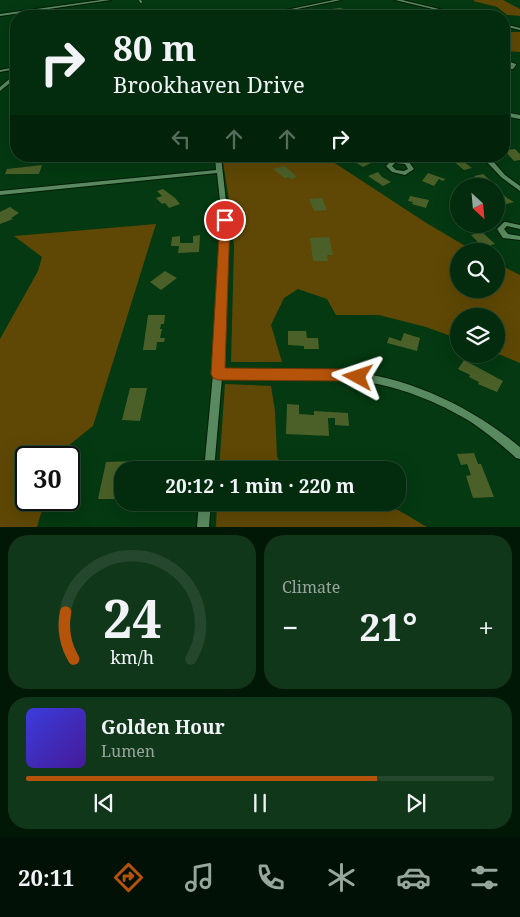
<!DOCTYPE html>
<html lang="en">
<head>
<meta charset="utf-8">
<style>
	:root { --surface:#032b0d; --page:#11371b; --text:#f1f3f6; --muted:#97a79d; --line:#24472e; --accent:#b45309 }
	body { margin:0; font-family:"Noto Serif",serif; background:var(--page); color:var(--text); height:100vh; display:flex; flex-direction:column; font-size:19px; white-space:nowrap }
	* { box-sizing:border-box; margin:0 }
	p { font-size:16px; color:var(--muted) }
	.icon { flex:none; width:28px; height:28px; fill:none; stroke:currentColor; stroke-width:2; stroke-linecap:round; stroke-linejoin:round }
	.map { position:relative; height:527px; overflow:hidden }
	.sheet { display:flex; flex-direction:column; gap:8px; padding:8px; background:#021807; flex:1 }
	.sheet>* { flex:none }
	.guide { position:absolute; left:10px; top:10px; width:500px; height:152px; border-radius:20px; box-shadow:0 5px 20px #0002,0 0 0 1px var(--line); background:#032b0d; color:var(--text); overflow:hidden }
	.needle { width:32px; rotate:154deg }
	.controls { position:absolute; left:450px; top:178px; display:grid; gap:10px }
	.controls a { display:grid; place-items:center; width:55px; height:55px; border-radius:50%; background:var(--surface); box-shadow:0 5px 20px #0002,0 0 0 1px var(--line); font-size:25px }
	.speed { position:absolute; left:15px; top:446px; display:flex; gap:10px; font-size:25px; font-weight:700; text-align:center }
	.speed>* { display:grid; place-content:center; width:65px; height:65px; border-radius:50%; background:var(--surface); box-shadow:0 5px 20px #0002,0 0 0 1px var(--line); line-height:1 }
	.speed .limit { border:2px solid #111; border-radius:8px; background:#fff; color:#111 }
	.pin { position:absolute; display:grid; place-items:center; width:42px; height:42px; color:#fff; margin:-21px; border:2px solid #fff; border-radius:50%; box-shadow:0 1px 5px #0007 }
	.me { position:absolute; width:55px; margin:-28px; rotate:275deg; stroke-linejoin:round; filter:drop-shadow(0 0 4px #0008) }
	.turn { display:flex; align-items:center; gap:18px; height:105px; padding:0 20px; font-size:22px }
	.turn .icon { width:65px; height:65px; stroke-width:2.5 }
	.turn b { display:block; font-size:35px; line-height:42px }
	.lanes { display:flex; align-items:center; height:48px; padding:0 20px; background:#0003; justify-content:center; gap:25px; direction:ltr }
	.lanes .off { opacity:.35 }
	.big { font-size:38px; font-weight:700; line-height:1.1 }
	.sheet .card { flex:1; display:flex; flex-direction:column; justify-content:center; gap:8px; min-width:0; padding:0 18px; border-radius:20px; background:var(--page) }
	.sheet .dial { align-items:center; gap:0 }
	.dial svg { height:130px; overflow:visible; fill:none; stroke:var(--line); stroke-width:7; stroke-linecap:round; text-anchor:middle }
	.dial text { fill:var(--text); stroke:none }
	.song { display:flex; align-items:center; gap:15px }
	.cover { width:60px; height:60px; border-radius:8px; background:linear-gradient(135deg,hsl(240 70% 55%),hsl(260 70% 35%)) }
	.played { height:5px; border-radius:2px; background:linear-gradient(90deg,var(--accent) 75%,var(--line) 75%) }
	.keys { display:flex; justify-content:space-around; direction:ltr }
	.heat { display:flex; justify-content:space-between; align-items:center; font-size:28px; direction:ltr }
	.sheet .tiles { flex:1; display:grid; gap:8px; grid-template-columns:1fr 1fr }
	.card:last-child { grid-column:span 2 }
	.trip { position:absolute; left:114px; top:461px; width:292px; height:50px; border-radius:20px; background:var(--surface); box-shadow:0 5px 20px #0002,0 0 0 1px var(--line); font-weight:700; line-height:50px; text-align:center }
	.tab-bar { display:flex; height:80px; justify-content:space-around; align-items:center; background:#011105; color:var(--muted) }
	.tab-bar .icon { width:35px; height:35px }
	.tab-bar .selected { color:var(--accent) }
	.tab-bar b { font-size:22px; color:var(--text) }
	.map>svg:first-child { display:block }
	.green { fill:#5f4805 }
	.building { fill:#4a6028 }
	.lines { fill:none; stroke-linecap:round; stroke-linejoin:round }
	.service-casing { stroke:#041c07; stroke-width:3 }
	.minor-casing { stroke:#041c07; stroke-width:2 }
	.service { stroke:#598a5f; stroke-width:2 }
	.minor { fill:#598a5f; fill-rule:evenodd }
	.route { fill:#b45309; stroke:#753606 }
</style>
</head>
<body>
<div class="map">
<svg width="520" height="527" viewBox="0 0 520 527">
	<rect width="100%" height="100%" fill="#043911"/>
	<path class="green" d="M475 0H503L520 9V16L507 15 497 7 473 1Z
		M504 32H520V52L504 51Z
		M222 156H324L428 224 474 251H459V289H496V263L520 275V363L496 353V316H459V339L426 327 379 315H336L327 299 298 289 284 298 271 325 282 362H231L234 246 229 200Z
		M156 224 93 426 58 454 57 457 26 458V500H45L37 527H0V339L38 271 42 257 14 236Z
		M225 384 271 386 275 411 277 456 283 470H219Z
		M217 503H326L345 510C382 494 395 509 427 527H216Z"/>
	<path class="building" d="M339 8 350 10 339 12 325 10Z
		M98 10 102 13 84 16H77L72 12 78 11 79 13Z
		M187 12H210L217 16H192Z
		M515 149 520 154V160L514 161 504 150Z
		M137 156V162L107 163V159Z
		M361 156 371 163 363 167 352 160Z
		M415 156H428L434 160 424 163Z
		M462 157 467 161 464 162 472 168 464 170 452 160Z
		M42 165 39 174H5L7 169Z
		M285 166 297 177 291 179 288 177 285 178 273 169Z
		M378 172 382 177 391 182 383 186 368 176Z
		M428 173 445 179 443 181 439 179 434 186 422 181Z
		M483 174 491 181 498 185 484 186 474 176Z
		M163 189 175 198 180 204 169 208 165 203 162 204 156 198 162 196 157 191Z
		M500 192 507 198 514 202 502 205 496 200V193Z
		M410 196 429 200 426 208 412 204 413 202 408 201Z
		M322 198 327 210 314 211 309 199Z
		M10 207 19 213 11 218 13 219 0 224V212Z
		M482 232 495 244 487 246 484 243 480 244 471 235Z
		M200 235 199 252 178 253 179 246H171L172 237 180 236V243H193V236Z
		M329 237 333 255H327L328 261H313L310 238Z
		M165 271 177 278 161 290 150 282Z
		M148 315H165L164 324H161L160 329H162L160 338H165L164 342H157L156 350H143Z
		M288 331H306L307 338H318L319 349H304V346L288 345Z
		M404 333 420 338 417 351 387 343 389 337 401 341Z
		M464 360 503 381 497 392 478 384 479 382 469 377 470 375 458 369Z
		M130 388H147L140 421 122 420Z
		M287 404 299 405V414L314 415V411L348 413 349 426 335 425V418H328L329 436 286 434Z
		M474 453 478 464H481L494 497 473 498 466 476 471 475 467 464 461 465 457 454Z
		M135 461 133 470H122V499H98L106 462Z"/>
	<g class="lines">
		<g class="service-casing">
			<path id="service" d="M140 0 141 2"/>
		</g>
		<g class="minor-casing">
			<path id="minor" d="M101 0H111L0 16V14Z
				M334 0H341L263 16H257Z
				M395 0H402L468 16H462Z
				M504 24 520 28V30L504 26Z
				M504 60 516 64V65L513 69H504V67H510L511 65 504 62Z
				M16 67V69L0 72V70Z
				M14 75H16V78L0 91V87Z
				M504 112 520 115V119L504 116Z
				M215 156H221L228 220 223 370C263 370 304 367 345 371 409 377 470 406 520 447V459L516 458C502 445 487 433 471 422 438 402 399 386 360 381 314 374 268 378 222 378L214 470H204L213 374 220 258 222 220 217 173 0 195V191L216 170Z
				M379 156H387L392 160 409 162 414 169 405 175 392 172 386 166 389 163ZM395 163 405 164 408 169 404 171 396 170 392 166Z
				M473 156H495L491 159 505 175 520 186V191L501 177 485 160Z
				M504 222H506L520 225V229L507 226 504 229 508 234 520 236V240L503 238 497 229Z
				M199 502H211L209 527H197Z"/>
		</g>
		<use href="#service" class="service"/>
		<use href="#minor" class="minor"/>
	</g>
	<path class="route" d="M225 217 230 220 225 368 345 369 363 373 365 377 363 381 358 383 345 381 218 380 213 378 211 374 220 220Z"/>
</svg>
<div class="controls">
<a><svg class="needle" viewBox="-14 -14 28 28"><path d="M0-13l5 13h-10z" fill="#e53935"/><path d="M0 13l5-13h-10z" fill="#97a79d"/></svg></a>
<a><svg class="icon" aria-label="search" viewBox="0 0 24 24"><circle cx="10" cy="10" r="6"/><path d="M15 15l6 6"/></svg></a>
<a><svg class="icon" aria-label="layers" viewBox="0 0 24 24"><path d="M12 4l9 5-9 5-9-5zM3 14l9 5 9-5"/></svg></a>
</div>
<div class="speed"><div class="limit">30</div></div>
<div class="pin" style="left:225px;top:220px;background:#d93025"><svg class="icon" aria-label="arrive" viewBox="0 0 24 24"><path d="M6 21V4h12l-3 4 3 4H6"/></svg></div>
<svg class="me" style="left:358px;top:377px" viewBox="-20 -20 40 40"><path d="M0-17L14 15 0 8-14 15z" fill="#b45309" stroke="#fff" stroke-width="4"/></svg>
<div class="trip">20:12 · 1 min · 220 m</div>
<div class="guide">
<div class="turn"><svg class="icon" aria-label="right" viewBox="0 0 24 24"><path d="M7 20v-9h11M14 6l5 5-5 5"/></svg><div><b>80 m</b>Brookhaven Drive</div></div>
<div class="lanes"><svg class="icon off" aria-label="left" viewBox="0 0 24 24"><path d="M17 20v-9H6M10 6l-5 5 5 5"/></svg><svg class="icon off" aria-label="ahead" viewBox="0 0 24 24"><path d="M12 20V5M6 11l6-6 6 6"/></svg><svg class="icon off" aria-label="ahead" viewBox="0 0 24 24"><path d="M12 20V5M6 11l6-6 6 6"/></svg><svg class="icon" aria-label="right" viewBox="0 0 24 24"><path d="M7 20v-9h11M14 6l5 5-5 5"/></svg></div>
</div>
</div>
<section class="sheet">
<div class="tiles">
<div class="card dial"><svg viewBox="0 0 100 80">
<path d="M14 69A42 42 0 1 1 86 69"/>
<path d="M14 69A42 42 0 0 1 9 40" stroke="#b45309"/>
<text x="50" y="56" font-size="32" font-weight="700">24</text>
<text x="50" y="72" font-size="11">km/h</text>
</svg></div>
<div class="card"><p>Climate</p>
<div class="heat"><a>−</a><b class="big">21°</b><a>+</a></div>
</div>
<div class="card">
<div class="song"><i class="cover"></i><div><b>Golden Hour</b><p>Lumen</p></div></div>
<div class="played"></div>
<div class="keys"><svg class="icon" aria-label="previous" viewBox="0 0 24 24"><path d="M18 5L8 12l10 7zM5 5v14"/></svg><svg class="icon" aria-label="pause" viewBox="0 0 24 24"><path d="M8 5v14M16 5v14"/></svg><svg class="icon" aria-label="next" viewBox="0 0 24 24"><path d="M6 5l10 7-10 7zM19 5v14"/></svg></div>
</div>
</div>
</section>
<nav class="tab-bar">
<b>20:11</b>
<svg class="icon selected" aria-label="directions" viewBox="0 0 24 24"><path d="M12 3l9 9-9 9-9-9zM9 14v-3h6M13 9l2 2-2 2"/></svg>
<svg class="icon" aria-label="music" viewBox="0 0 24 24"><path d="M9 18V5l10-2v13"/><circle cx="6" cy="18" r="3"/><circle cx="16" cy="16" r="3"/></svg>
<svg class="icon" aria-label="phone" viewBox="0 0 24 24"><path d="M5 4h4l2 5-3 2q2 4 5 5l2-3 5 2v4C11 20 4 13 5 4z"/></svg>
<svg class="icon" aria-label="climate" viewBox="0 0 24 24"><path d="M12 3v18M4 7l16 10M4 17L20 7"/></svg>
<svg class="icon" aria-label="car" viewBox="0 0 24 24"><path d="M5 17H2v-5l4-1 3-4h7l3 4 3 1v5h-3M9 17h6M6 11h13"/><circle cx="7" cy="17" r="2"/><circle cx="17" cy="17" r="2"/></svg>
<svg class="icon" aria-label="filters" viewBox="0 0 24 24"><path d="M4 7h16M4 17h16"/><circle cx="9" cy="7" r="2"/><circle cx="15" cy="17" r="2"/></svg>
</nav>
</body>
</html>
